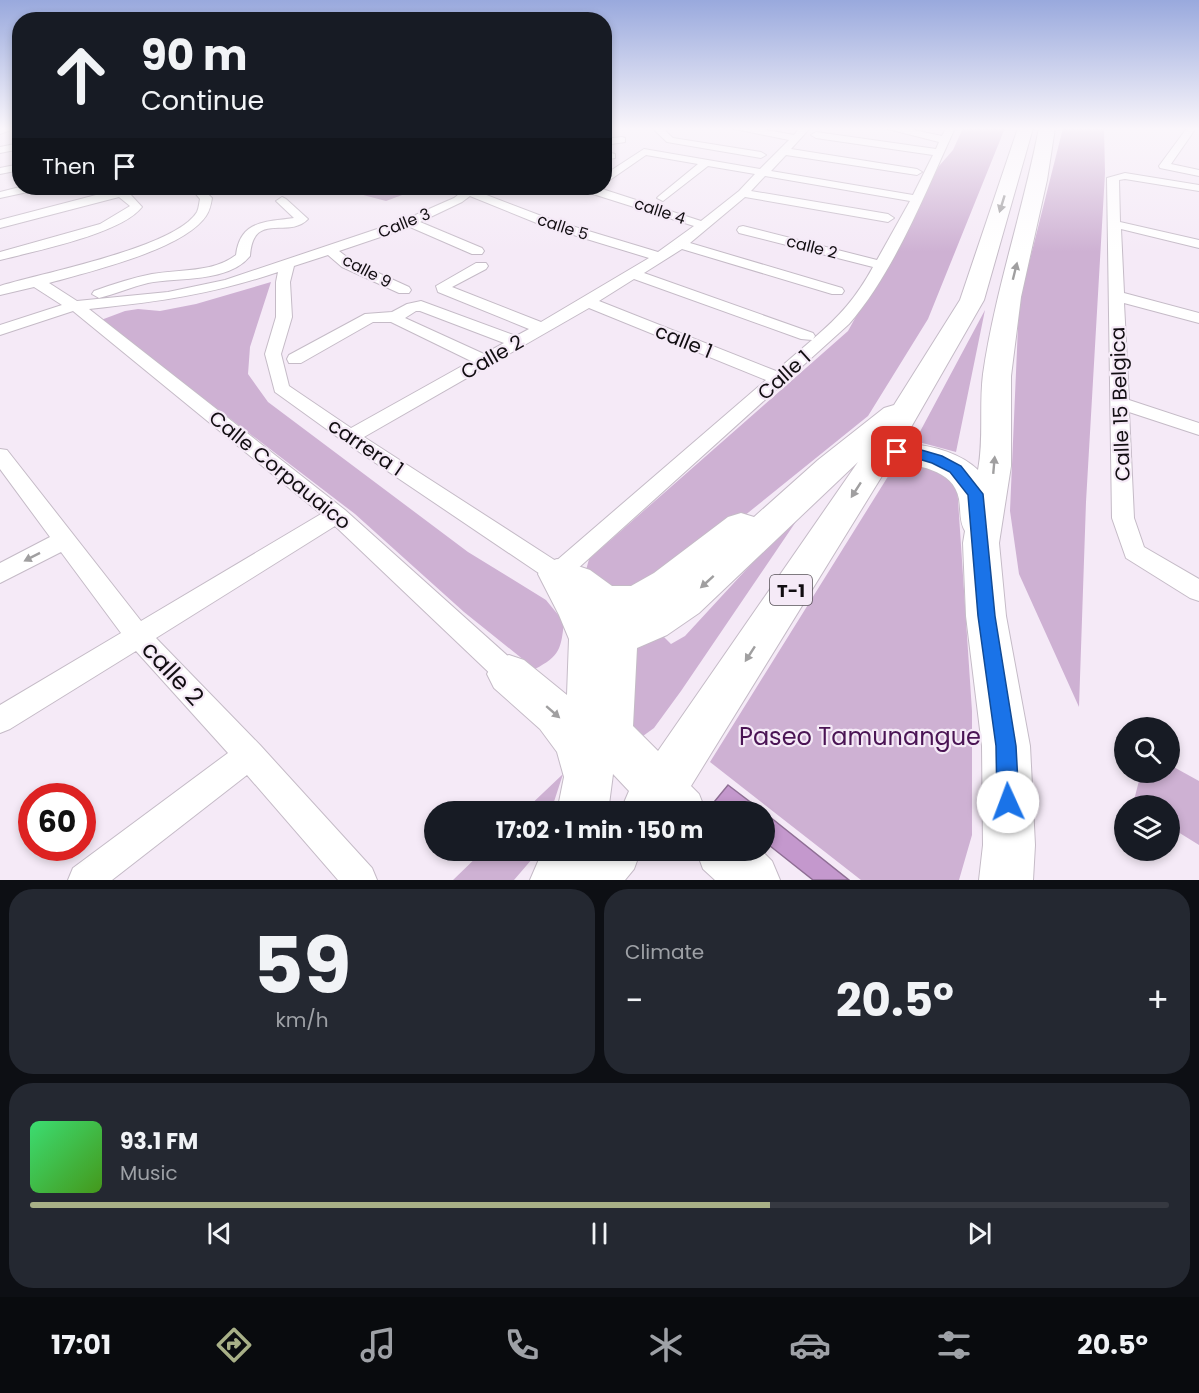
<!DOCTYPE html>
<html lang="en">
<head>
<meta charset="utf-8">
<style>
	:root { --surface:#171b24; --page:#242831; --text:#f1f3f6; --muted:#9ea1a6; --line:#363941; --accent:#a8b087 }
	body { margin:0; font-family:Poppins,sans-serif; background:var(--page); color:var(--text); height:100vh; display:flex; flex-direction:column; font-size:22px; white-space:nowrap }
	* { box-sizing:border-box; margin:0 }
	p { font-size:20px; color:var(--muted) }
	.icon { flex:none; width:33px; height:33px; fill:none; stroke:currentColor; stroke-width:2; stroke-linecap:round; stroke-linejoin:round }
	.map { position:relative; height:880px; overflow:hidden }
	.drawer { display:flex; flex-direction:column; gap:9px; padding:9px; background:#0d0f14; flex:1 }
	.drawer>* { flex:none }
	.top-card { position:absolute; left:12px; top:12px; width:600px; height:183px; border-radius:24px; box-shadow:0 3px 9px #0003; background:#171b24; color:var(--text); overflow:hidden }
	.tools { position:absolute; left:1114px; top:717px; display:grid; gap:12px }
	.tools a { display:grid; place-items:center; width:66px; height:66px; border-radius:50%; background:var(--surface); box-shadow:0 3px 9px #0003; font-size:30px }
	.speed { position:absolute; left:18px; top:783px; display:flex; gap:12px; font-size:30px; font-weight:700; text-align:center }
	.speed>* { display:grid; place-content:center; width:78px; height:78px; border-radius:50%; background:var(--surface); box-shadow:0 3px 9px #0003; line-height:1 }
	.speed .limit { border:9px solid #d22; background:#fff; color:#111 }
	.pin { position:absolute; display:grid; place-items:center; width:51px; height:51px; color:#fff; margin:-26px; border-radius:12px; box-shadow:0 3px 9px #0006 }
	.me { position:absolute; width:66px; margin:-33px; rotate:358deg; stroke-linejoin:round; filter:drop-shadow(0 0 4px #0008) }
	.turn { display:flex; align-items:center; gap:21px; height:126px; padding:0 30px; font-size:27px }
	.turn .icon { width:78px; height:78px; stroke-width:2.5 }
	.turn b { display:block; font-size:42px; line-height:51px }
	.then { display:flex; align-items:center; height:57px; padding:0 30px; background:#0003; gap:12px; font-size:22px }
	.big { font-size:45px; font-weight:700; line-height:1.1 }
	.drawer .card { flex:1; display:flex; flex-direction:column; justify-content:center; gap:9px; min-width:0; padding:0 21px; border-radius:24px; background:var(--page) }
	.drawer .dial { align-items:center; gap:0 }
	.dial b { font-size:78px; line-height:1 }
	.song { display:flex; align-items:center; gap:18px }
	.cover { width:72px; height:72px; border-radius:9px; background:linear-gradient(135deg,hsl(140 70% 55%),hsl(100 70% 35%)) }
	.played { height:6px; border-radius:3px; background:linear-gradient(90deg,var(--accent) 65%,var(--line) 65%) }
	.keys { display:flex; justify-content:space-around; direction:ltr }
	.heat { display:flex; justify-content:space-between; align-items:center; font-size:33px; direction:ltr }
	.drawer .tiles { flex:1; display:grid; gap:9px; grid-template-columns:1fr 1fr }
	.card:last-child { grid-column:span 2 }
	.trip { position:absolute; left:424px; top:801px; width:351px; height:60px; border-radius:30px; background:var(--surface); box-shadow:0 3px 9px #0003; font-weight:700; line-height:60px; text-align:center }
	.tabs { display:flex; height:96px; justify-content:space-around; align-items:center; background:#090b0e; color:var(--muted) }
	.tabs .icon { width:42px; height:42px }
	.tabs .current { color:var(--accent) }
	.tabs b { font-size:27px; color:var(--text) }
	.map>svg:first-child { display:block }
	.green { fill:#ceb1d3 }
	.water { fill:#c498cd; stroke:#8f6f95; stroke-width:1.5 }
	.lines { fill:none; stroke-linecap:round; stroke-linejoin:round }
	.minor-casing { stroke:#c5bbc7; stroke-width:2 }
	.primary-casing { stroke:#c5bbc7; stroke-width:2 }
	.minor { fill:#fff; fill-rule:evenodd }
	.primary { fill:#fff; fill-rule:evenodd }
	.oneway { fill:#a09fa0 }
	.route { fill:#1a73e8; stroke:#114b97; stroke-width:1.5 }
	.labels { text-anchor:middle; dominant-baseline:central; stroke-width:4.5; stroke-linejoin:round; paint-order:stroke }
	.far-street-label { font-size:16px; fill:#120e12; stroke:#f5eaf7 }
	.shield { fill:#f5eaf7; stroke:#565057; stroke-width:1.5 }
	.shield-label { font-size:18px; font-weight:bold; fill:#120e12 }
	.street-label { font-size:20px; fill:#120e12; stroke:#f5eaf7 }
	.near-street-label { font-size:24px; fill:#120e12; stroke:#f5eaf7 }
	.near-park-label { font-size:24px; fill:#4a1454; stroke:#f5eaf7 }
</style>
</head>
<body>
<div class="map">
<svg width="1199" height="880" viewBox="0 0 1199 880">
	<rect width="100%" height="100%" fill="#f5eaf7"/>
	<path class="green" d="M963 128H1005L928 319 868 416 661 583 605 593 585 574 589 559 848 331 939 166 953 150Z
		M1063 128H1104L1105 173 1086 502 1079 707 1019 574 1010 511 1019 303Z
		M357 188H421L386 201 348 191Z
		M271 282 250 347 248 374 268 402 468 552 546 600 564 622C561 649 560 656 535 669L464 612 355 514 101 320 125 311 138 309 160 311 196 304Z
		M985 310 956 452 915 441Z
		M924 460 957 485 972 711V835L959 880H861L710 762 892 470 903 461Z
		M812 498 681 691 654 728 643 736 619 717 633 644 661 634 671 644 685 636Z
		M1170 765 1199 781V845L1170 827V806L1133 804 1141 773 1170 772Z
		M563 774 551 811H524Z
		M483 851V850L539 851 514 880H453Z"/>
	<path class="water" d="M728 785 762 811H727L714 802Z
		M765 813 849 880H813L765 842Z"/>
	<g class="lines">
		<g class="minor-casing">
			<path id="minor" d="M0 128H16L0 134Z
				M652 128H662L673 138 761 152 766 155 761 158 667 142Z
				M730 128H755L794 135 800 128H810L791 149 917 169 922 172 917 175 786 155 771 171 913 195 933 155 816 138 811 135 816 132 936 149 939 142 884 128H904L942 136 946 128H955C925 193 895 271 849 324L565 580 557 583 549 580 343 441 275 392 265 354 276 317V282L278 272C213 294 158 302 89 309L345 510 519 666 523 674 519 682 509 686 499 682 335 526 156 638 260 745 372 868 377 880H338L247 775 112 880H68L73 868 228 753 136 651 10 729 0 733V705L121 633 61 552 0 583V563L50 537 0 469V449L7 450 141 621 321 514 73 311 0 335V325L62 305 34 287 0 295V286C41 273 175 248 197 212 199 208 199 203 200 199L191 188H202L212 198C211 204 210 210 206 216 183 250 88 272 49 283L77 301 168 292 225 280 404 220 454 198 467 188H478L476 191 552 220 658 252 694 226 574 188H599L701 221 739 191 755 174 708 166 663 201 657 198 659 196 698 164 646 155 604 184V175L644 149 760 169 789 140ZM765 176 910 201 877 260 743 226 739 227 737 230 739 233 873 267C856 298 840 316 813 339L815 336 813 333 644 273 682 249 832 294H842L844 291 842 288 690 243 745 197 888 222 894 218 888 214 751 191ZM470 196 544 226 649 258 541 322 452 287 486 269 488 266 486 263H476L436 286 438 292 529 329 516 336 421 301 407 304 392 312 365 314 289 355 287 359 289 363H301L373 322H391L471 361 351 428 289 386 281 354 292 317 290 282 294 266 328 255 342 267 399 293H409L411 290 409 287 352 261 339 251 410 227 472 254H482L484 251 482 248 420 222 462 202ZM634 279 801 339 812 340 776 371 599 301ZM589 308 766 380 556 561 364 437ZM416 311H420L504 343 484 354 405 318Z
				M1187 128H1196L1171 164 1199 170V176L1160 168 1159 166Z
				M622 137 625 138V142L604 145V139Z
				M20 143V149L0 153V147Z
				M611 153 615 154V158L604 160V154Z
				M20 164V170L0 174V168Z
				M1125 173 1199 185V191L1125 179 1119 180 1120 222 1199 240V248L1121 229 1124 293 1199 313V323L1124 303 1129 400 1199 423V435L1129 412 1134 518 1144 547 1199 579V601L1190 598 1126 558 1112 518 1107 178Z
				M20 187 39 188 37 190 0 198V192Z
				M147 188 130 194 142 207C121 234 35 251 0 260V252L100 224 130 206 119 197 0 228V220L119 189Z
				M282 197 286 199 308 219C288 240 253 210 250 256 228 283 179 277 148 283 131 287 116 294 99 298L92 294 94 291C113 284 132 278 152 274 179 269 213 273 236 255 240 220 266 222 294 218L276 201Z"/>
		</g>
		<g class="primary-casing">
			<path id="primary" d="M1018 128H1033L984 300 902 443C929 445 958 451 978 470 984 439 979 406 983 374 995 291 1023 211 1039 128H1055L1047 180 1021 297 1011 376V466L999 543 1006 616 1030 746 1035 845 1033 880H979L983 845 982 746 966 616 963 543 965 531C959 521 961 511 959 499 954 469 915 464 890 463L691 786 699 794 706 812H620L629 791 613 774 608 812H557L564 777 557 752 540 729 494 688 487 674 494 660 509 655 524 660 567 695 569 639 559 615 538 574 543 564 557 559 590 570 612 586H631L654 573 728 517 741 513 754 517 818 460 884 408 894 405 960 300ZM858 462 658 751 633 726 637 648 667 635 699 613Z
				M543 850H641L634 869 625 880H530Z
				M696 850H761L772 861 780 880H715L703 869Z"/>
		</g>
		<use href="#minor" class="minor"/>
		<use href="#primary" class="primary"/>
	</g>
	<defs><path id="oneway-solid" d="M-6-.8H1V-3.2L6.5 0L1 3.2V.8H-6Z" transform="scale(1.5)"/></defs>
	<g class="oneway">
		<use href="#oneway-solid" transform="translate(1002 204) rotate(107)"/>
		<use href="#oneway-solid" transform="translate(1015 271) rotate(-76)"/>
		<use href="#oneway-solid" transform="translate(994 465) rotate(-85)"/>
		<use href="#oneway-solid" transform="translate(856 490) rotate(123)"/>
		<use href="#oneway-solid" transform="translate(32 557) rotate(153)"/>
		<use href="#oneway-solid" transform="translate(707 582) rotate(138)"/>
		<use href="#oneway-solid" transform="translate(750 654) rotate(123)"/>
		<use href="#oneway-solid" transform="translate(553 712) rotate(41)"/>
	</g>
	<linearGradient id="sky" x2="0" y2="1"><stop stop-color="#99a9dd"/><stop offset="0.51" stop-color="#faf6fb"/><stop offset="1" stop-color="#faf6fb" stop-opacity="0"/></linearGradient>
	<rect width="1199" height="252" fill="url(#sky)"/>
	<path class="route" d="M897 448 918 449 942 456 961 466 983 494 995 616 1016 746 1019 802 1015 809 1008 813 1000 809 997 802 996 746 978 616 968 495 950 472 932 463 912 457 892 455 890 452 892 449Z"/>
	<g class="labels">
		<g class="far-street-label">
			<text transform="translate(660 211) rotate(18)">calle 4</text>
			<text transform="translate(404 223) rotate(-22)">Calle 3</text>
			<text transform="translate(563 227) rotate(18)">calle 5</text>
			<text transform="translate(812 247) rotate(14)">calle 2</text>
			<text transform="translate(367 271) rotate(28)">calle 9</text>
		</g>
		<rect class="shield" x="770" y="575" width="42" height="30" rx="4.5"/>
		<g class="shield-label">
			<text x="791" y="590">T-1</text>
		</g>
		<g class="street-label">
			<text transform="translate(684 341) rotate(22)">calle 1</text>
			<text transform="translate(492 357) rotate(-30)">Calle 2</text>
			<text transform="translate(784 375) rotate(-42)">Calle 1</text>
			<text transform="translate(1120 404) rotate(-92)">Calle 15 Belgica</text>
			<text transform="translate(366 447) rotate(34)">carrera 1</text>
			<text transform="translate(280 470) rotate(39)">Calle Corpauaico</text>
		</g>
		<g class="near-street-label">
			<text transform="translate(173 673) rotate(47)">calle 2</text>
		</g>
		<g class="near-park-label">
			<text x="860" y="736">Paseo Tamunangue</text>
		</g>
	</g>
</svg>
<div class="tools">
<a><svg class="icon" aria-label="search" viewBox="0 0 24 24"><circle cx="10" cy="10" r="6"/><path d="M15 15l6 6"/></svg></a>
<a><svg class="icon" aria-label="layers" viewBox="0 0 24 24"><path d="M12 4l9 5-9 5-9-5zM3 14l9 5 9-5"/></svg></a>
</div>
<div class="speed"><div class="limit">60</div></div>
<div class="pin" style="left:897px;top:452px;background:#d93025"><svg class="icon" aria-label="arrive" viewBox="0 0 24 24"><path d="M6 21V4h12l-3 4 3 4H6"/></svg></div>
<svg class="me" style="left:1008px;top:802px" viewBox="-20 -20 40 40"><circle r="19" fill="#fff"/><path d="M0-13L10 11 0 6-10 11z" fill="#1a73e8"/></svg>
<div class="trip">17:02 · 1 min · 150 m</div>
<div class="top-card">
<div class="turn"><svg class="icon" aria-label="ahead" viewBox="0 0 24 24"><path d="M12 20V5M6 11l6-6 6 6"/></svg><div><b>90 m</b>Continue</div></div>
<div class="then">Then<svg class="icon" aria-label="arrive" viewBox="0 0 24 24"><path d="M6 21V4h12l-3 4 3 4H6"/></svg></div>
</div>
</div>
<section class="drawer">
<div class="tiles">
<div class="card dial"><b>59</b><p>km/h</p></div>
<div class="card"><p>Climate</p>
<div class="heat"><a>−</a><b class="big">20.5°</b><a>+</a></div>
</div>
<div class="card">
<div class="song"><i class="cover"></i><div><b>93.1 FM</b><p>Music</p></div></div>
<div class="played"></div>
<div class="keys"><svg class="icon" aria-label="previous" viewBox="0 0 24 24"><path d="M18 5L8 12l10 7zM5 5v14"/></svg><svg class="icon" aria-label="pause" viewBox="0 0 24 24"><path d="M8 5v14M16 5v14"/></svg><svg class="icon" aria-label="next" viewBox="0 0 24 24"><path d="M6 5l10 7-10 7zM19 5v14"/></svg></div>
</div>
</div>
</section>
<nav class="tabs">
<b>17:01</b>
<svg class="icon current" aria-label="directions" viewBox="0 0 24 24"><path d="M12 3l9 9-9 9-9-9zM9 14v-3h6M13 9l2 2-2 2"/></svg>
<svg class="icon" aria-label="music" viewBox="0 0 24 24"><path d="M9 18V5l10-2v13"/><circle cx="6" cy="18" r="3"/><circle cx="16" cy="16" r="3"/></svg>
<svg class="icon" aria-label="phone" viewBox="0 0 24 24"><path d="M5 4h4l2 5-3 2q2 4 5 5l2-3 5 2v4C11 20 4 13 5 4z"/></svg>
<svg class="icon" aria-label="climate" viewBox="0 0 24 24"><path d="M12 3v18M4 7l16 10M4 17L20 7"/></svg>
<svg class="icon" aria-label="car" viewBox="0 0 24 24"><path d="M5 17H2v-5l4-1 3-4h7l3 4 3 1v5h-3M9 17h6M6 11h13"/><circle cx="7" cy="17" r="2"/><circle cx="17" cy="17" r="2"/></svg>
<svg class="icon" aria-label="filters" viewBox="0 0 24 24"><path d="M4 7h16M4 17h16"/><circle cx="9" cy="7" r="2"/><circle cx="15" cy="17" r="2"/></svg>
<b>20.5°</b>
</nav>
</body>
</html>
